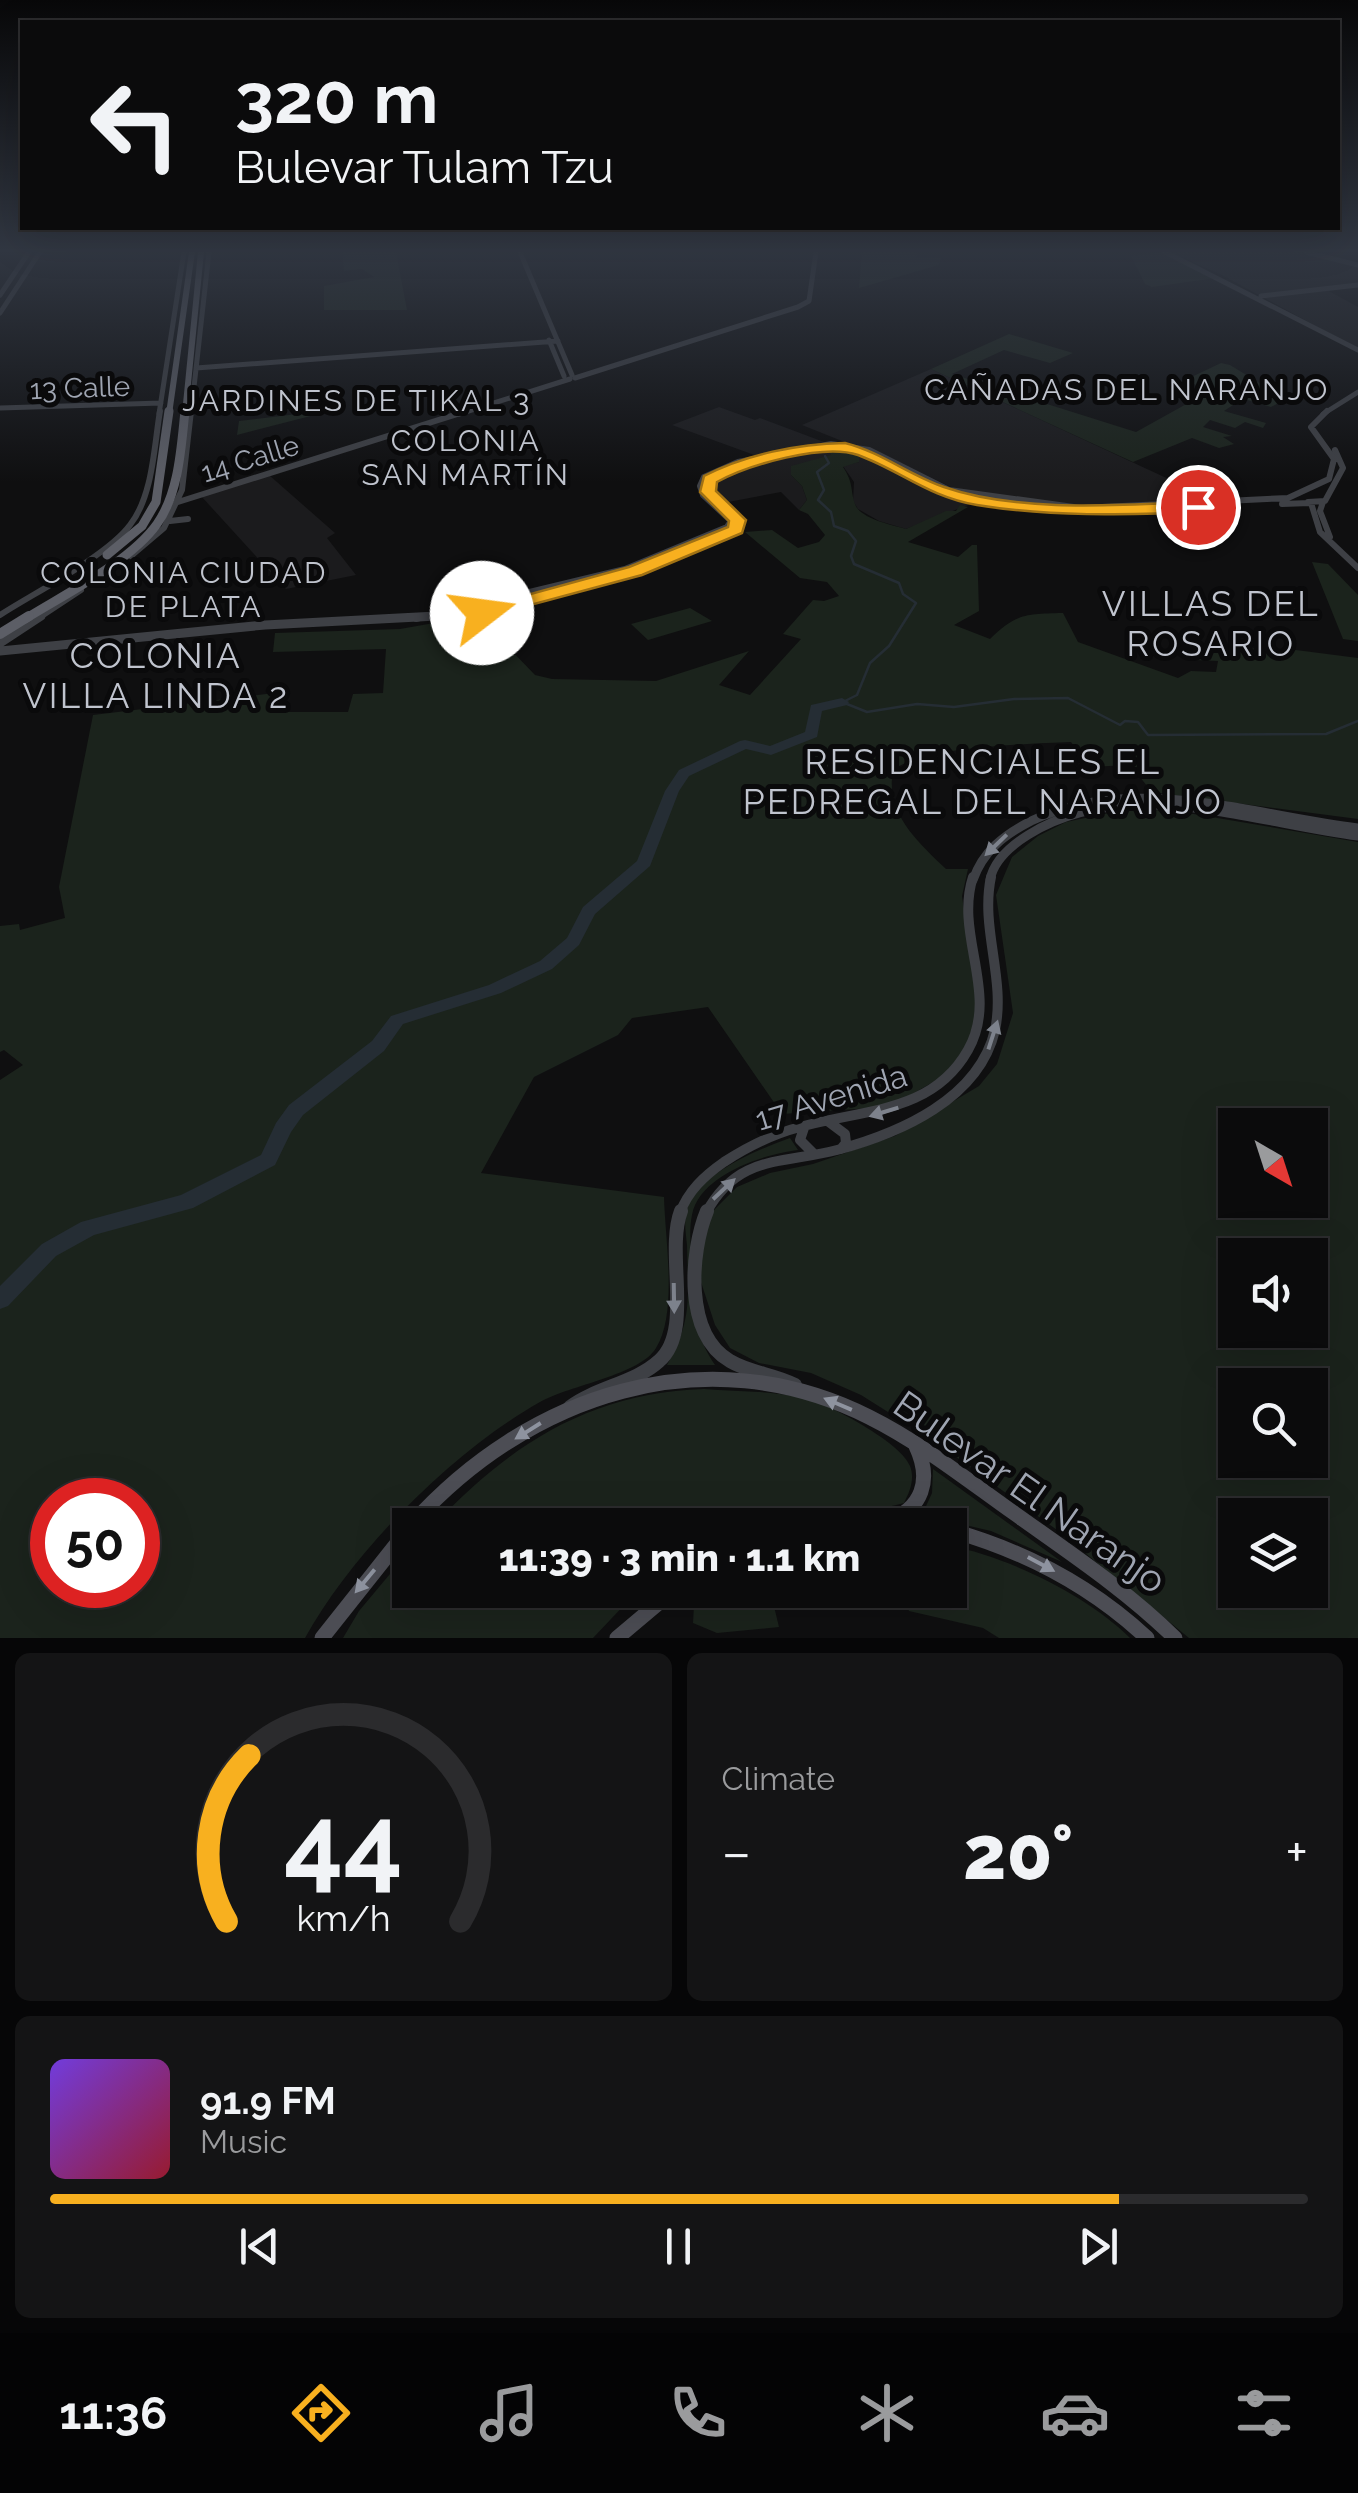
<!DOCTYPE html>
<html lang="en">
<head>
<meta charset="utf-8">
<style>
	:root { --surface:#0b0b0c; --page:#141415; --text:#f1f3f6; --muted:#9a9b9d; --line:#2b2b2d; --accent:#f8b01f }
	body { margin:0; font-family:Raleway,sans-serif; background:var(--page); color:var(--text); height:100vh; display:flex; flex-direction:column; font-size:38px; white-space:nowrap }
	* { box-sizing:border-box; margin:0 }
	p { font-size:32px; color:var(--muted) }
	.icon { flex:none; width:55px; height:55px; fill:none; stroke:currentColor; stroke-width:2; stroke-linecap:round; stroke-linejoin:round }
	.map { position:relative; height:1638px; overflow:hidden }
	.panel { display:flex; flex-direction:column; gap:15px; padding:15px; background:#060607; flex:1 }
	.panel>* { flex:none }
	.guide { position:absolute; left:20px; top:20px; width:1320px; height:210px; border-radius:0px; box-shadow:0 10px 40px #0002,0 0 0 2px var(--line); background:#0b0b0c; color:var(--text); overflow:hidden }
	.needle { width:65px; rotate:141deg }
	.fabs { position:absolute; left:1218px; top:1108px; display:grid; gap:20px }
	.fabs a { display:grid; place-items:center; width:110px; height:110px; border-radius:0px; background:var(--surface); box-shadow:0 10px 40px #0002,0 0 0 2px var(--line); font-size:50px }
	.speed { position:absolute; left:30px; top:1478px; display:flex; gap:20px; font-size:50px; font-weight:700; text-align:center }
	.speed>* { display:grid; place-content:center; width:130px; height:130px; border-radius:50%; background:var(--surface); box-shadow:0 10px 40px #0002,0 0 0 2px var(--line); line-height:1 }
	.speed .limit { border:15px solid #d22; background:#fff; color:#111 }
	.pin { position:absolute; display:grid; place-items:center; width:85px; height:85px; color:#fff; margin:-42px; border:5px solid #fff; border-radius:50%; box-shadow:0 2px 10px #0007 }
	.me { position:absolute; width:110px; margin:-55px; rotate:75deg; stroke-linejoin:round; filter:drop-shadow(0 0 8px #0008) }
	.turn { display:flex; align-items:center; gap:35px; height:210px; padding:0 50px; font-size:45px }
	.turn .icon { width:130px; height:130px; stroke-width:2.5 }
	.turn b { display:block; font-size:70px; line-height:85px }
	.big { font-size:75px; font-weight:800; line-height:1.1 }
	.panel .tile { flex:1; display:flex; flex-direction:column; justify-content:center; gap:15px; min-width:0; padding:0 35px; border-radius:15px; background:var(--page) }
	.panel .dial { align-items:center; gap:0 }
	.dial svg { height:260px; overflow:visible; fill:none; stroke:var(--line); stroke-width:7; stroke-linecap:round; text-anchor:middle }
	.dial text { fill:var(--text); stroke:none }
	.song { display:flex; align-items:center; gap:30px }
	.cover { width:120px; height:120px; border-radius:15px; background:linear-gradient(135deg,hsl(260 70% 55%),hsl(350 70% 35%)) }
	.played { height:10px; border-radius:5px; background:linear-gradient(90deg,var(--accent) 85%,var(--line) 85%) }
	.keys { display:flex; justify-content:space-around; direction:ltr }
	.heat { display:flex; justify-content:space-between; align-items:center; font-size:55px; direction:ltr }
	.panel .tiles { flex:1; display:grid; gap:15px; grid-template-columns:1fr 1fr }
	.tile:last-child { grid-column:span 2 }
	.trip { position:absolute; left:392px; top:1508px; width:575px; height:100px; border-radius:0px; background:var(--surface); box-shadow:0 10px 40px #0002,0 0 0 2px var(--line); font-weight:800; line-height:100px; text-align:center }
	.dock { display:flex; height:160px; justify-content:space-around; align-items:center; background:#040405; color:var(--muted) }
	.dock .icon { width:70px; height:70px }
	.dock .on { color:var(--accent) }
	.dock b { font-size:45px; color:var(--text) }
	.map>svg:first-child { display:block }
	.built { fill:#1b1b1d }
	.green { fill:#1b231c; fill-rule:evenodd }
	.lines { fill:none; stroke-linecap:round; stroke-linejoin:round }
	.stream { stroke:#252d34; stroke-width:2.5 }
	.river { fill:#252d34; fill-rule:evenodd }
	.secondary-far4 { stroke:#3e4045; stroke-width:5 }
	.secondary-far3 { stroke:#3e4045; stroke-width:6 }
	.secondary-far2 { stroke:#3e4045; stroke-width:9 }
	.secondary-far1 { stroke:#3e4045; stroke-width:10 }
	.secondary { stroke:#3e4045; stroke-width:14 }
	.primary { stroke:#4c4d54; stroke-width:15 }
	.highway-far2 { stroke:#5c5e66; stroke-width:6 }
	.highway-far1 { stroke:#5c5e66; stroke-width:9 }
	.highway { stroke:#5c5e66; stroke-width:10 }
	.oneway { fill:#7d828c }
	.oneway2 { fill:#8e939f }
	.route { fill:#f8b01f; stroke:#a17214; stroke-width:2.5 }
	.labels { text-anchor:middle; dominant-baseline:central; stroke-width:10; stroke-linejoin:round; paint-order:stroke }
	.far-street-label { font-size:28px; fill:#9fa5b2; stroke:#0a0a0b }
	.far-neighbourhood-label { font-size:30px; letter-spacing:2.5px; fill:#c0c4ce; stroke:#0a0a0b }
	.street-label { font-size:32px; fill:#9fa5b2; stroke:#0a0a0b }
	.neighbourhood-label { font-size:35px; letter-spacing:2.5px; fill:#c0c4ce; stroke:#0a0a0b }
	.near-street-label { font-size:38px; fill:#9fa5b2; stroke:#0a0a0b }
</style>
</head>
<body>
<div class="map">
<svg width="1358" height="1638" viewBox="0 0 1358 1638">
	<rect width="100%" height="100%" fill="#0f0f10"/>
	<path class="built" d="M1170 252H1302L1358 266V283L1327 290 1358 307V349L1222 275Z
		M931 369 1216 501 1091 506 961 492 868 447 847 443 802 425Z
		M719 407 755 420 760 418 824 442 757 456 672 425Z
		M829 448 832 455 791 475 802 486 807 500 799 510 781 492 723 503 712 491 711 485 717 475 727 471Z
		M853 451 937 492 976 502 906 529 879 521 858 509 853 501 854 482 843 466 859 462Z
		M269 475 335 533 327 538 356 575 286 589 201 496Z"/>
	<path class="green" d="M342 252H396L407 310H324V286L374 277 362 269 344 271Z
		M862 252H916L917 257 941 258 939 265 859 288Z
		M1162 252 1216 278 1152 287 1145 284 1131 256Z
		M1009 334 1073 353 1050 363 1004 350 952 374 1136 432 1208 392 1239 401 1224 411 1266 423 1263 428 1245 422 1235 428 1210 420 1203 427 1232 436 1223 437 1234 444 1219 448 1192 438 1133 462 931 369Z
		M1221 363 1230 365 1286 399 1271 407 1183 381Z
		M338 409 237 435 239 421Z
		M829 448H840L859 456V462L843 467C854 484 850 489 855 504 860 519 893 525 906 529L946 511H956L960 505 968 507 908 542 958 557 972 545H977L979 611 954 625 990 639C1017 613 1026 614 1063 613L1078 642 1178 678 1191 671 1216 672 1218 661 1195 660V649L1204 646 1296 650 1358 658V819L1152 792 1130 765 1089 767 1071 742C1028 744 925 746 893 770 885 813 917 841 946 869H968L962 896 979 1014 965 1050 940 1078 902 1100 871 1108 782 1114 708 1007 632 1018 618 1035 534 1077 481 1173 664 1197C665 1239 678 1313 656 1348 640 1375 570 1385 540 1402 453 1451 353 1551 305 1638H0V1080L23 1065 4 1050 0 1052V926L19 924 20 930 65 918 59 887 93 715 274 693 271 712H348L353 694 383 693 386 649 273 652 275 633 400 629 451 620H475L486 624 535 675 552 679 656 681 749 651 719 685 750 695 801 639 783 634 813 600 824 601 839 596 827 582 800 578 745 532 772 530 798 548 819 542 825 535 808 514 799 510 807 500 802 486 791 475V466L831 455ZM52 1500H138V1585H52Z
		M1312 562 1328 564 1358 595V641L1343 639Z
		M690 608 712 621 648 640 631 624Z
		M1128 809 1176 811 1358 842V1638H1189L1057 1530 934 1441 861 1395 811 1373 759 1363 730 1348 715 1325 700 1279 697 1244 713 1211 737 1187 770 1173 813 1164 895 1136 979 1086 997 1064 1013 1013 996 895 1012 857 1038 836 1066 822ZM1235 1125H1310V1200H1235ZM1235 1255H1310V1330H1235ZM1235 1385H1310V1460H1235ZM1235 1515H1310V1590H1235Z
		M790 1138 798 1150C764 1154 699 1175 692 1215 688 1234 692 1258 693 1277 693 1312 695 1335 715 1365H667C693 1321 688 1294 687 1245 686 1235 684 1223 686 1213 692 1176 759 1149 790 1138Z
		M704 1389C739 1392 779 1390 813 1401 836 1408 902 1444 910 1466 915 1479 910 1491 904 1503 856 1517 804 1507 757 1525H434C510 1444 590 1393 704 1389Z
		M933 1469 1062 1562 991 1531 922 1515 932 1493Z
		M950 1546C1007 1556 1090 1597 1130 1638H999L983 1628 909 1611 901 1590H950Z
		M410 1550V1590H644L629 1600 593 1638H343L359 1611Z
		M708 1590H770L779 1627 717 1633 693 1623 694 1606Z"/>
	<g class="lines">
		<path class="stream" d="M825 456 829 463 817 472 824 490 818 500 831 512 834 526 848 531 856 541 851 556 854 564 899 583 903 594 916 603 889 646 870 663 857 695 843 702
			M842 702 867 712 917 704 954 707 1014 699 1068 698 1120 725 1125 721 1138 722 1148 735 1326 734 1358 721"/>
		<path class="river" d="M842 698 849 702 847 705 822 711 817 737 771 755 746 749 689 776 679 791 650 866 595 914 579 945 552 969 501 993 403 1024 384 1051 303 1115 291 1132 275 1165 193 1208 94 1235 56 1256 8 1306 0 1309V1286L42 1244 81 1222 181 1195 261 1155 276 1123 289 1105 372 1041 391 1016 489 985 540 961 567 938 583 907 637 861 665 791 679 770 740 741 745 740 770 746 805 732 811 705Z"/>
		<path class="secondary-far4" d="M520 252 572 375
			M1165 252 1358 350
			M1306 252 1358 265
			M0 295 29 252
			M1261 296 1358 285
			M0 313 40 252
			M549 340 564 376
			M196 368 558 341
			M575 378 798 307 809 301 816 252
			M0 408 161 403
			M159 414 184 252
			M191 414 209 252
			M459 414 570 379
			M1323 414 1358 392"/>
		<path class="secondary-far3" d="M716 500 707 484 718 473
			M178 502 467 411
			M1308 502 1325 501 1343 468 1335 450
			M1323 502 1320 511 1330 537
			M1311 503 1320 532 1358 568
			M1282 504 1310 503
			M170 521 188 519
			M722 535 739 524 728 510
			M131 556 164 528 182 490 191 411
			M0 615C34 593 107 556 130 525 153 496 154 446 160 411
			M37 619 81 590
			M416 619 625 569 727 527 731 521 703 495 700 486 704 477 738 462 831 444 869 450 949 490 1081 508 1288 498 1329 479 1334 459 1311 427 1327 411
			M455 619 504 607"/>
		<path class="secondary-far2" d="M441 622 466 616
			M0 643 41 616
			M0 651 265 625 437 616
			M973 880C983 851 1004 835 1031 821 1133 772 1251 815 1358 828
			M990 880C994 859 1012 845 1028 835 1125 774 1254 823 1358 836"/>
		<path class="secondary-far1" d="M829 1122 845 1134 846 1143 841 1149
			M804 1128 800 1140 814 1154
			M680 1213C688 1191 704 1176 724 1162 747 1147 773 1134 800 1127 862 1109 932 1114 968 1050 1000 994 954 935 973 877
			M706 1213C738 1154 782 1164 837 1150 900 1133 979 1099 995 1030 1006 979 980 928 991 877"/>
		<path class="secondary" d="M707 1211C690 1252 684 1335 730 1361 750 1373 774 1374 795 1385
			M570 1407C597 1387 635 1383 659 1361 694 1331 665 1253 681 1211"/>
		<path class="primary" d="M886 1522C923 1509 932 1480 916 1446
			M411 1525C528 1394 706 1335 869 1417 921 1443 966 1479 1014 1513 1070 1553 1126 1590 1175 1638
			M830 1525H924
			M950 1530C1025 1551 1090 1585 1147 1638
			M322 1638 410 1527
			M617 1638 674 1590"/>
		<path class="highway-far2" d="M169 414 192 252
			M185 414 201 252"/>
		<path class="highway-far1" d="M107 555 142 526 156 502 169 411
			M25 619C65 594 130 562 157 524 179 493 181 448 185 411"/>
		<path class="highway" d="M0 634 29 616"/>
	</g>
	<defs><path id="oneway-solid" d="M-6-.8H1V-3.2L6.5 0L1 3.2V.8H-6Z" transform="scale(2.5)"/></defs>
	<g class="oneway">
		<use href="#oneway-solid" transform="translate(996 845) rotate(136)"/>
		<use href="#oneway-solid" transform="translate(993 1035) rotate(-72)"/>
		<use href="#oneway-solid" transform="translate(884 1112) rotate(163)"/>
		<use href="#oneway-solid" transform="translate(724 1189) rotate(-43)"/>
		<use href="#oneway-solid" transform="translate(674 1298) rotate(89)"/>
	</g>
	<g class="oneway2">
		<use href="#oneway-solid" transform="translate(838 1404) rotate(-157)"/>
		<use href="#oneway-solid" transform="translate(528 1431) rotate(148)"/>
		<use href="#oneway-solid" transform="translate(1041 1564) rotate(28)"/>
		<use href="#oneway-solid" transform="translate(365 1581) rotate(130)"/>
	</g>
	<linearGradient id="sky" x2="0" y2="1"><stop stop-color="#080809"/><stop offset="0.52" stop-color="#313742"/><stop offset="1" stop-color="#313742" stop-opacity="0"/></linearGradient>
	<rect width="1358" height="482" fill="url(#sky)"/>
	<path class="route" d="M845 443C881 452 909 475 944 487 1019 513 1120 505 1198 502L1206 507 1198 512C1123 515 1051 517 977 505 929 497 901 471 858 455 823 443 748 465 717 482L716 491 746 520 742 533 642 575 482 618 473 613 476 609 629 567 728 527 729 521 700 492 704 476C746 454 798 444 845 443Z"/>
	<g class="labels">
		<g class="far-street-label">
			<text transform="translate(80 388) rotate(-2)">13 Calle</text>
			<text transform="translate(250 459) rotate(-17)">14 Calle</text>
		</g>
		<g class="far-neighbourhood-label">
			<text x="1127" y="389">CAÑADAS DEL NARANJO</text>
			<text x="357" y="400">JARDINES DE TIKAL 3</text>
			<text x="466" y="440">COLONIA<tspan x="466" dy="34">SAN MARTÍN</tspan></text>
			<text x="184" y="572">COLONIA CIUDAD<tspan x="184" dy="34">DE PLATA</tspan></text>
		</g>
		<g class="street-label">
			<text transform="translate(831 1097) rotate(-17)">17 Avenida</text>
		</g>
		<g class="neighbourhood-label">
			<text x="1211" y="603">VILLAS DEL<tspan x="1211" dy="40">ROSARIO</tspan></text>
			<text x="156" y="655">COLONIA<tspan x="156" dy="40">VILLA LINDA 2</tspan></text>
			<text x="983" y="761">RESIDENCIALES EL<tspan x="983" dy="40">PEDREGAL DEL NARANJO</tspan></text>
		</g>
		<g class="near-street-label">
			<text transform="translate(1030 1492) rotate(35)">Bulevar El Naranjo</text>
		</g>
	</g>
</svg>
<div class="fabs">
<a><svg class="needle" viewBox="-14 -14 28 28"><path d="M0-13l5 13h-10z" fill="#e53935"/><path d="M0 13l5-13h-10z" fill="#9a9b9d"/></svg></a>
<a><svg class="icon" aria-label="sound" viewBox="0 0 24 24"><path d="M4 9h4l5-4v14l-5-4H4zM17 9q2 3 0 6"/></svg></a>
<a><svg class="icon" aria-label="search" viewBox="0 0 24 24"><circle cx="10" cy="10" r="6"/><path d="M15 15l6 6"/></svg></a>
<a><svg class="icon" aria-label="layers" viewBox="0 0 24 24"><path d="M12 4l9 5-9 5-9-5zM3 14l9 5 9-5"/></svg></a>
</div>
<div class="speed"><div class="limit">50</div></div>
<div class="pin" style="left:1198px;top:507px;background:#d93025"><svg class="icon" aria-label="arrive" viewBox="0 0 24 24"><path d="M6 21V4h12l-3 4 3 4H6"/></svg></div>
<svg class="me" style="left:482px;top:613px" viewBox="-20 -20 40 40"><circle r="19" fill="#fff"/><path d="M0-13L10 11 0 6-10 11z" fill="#f8b01f"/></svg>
<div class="trip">11:39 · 3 min · 1.1 km</div>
<div class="guide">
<div class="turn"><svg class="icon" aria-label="left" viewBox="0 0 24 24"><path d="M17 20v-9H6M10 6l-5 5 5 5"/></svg><div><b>320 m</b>Bulevar Tulam Tzu</div></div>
</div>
</div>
<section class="panel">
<div class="tiles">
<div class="tile dial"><svg viewBox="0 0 100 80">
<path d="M14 69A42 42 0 1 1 86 69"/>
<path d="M14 69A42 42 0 0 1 21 18" stroke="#f8b01f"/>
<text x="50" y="56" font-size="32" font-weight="700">44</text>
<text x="50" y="72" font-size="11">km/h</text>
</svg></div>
<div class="tile"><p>Climate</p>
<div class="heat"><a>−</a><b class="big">20°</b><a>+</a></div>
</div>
<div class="tile">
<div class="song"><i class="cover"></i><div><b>91.9 FM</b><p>Music</p></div></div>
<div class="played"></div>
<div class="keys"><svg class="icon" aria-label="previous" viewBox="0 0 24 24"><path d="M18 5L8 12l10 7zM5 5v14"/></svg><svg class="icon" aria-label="pause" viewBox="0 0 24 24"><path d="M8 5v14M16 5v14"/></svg><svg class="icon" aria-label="next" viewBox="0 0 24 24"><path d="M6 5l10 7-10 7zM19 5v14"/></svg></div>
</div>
</div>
</section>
<nav class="dock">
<b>11:36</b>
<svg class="icon on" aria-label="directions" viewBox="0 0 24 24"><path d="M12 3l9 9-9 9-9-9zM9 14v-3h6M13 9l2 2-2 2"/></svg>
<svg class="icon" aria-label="music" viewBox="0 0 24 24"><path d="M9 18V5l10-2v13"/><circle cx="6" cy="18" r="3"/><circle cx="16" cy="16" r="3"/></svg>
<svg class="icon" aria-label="phone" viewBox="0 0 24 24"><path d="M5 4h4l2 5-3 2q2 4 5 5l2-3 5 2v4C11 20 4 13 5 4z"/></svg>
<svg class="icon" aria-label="climate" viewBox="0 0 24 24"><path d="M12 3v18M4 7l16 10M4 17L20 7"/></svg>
<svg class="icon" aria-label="car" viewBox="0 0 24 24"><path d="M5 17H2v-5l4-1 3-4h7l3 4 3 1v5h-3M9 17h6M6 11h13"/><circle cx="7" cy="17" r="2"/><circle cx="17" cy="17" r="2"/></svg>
<svg class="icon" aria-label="filters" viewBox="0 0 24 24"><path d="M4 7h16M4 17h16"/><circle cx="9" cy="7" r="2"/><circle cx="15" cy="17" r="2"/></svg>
</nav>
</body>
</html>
